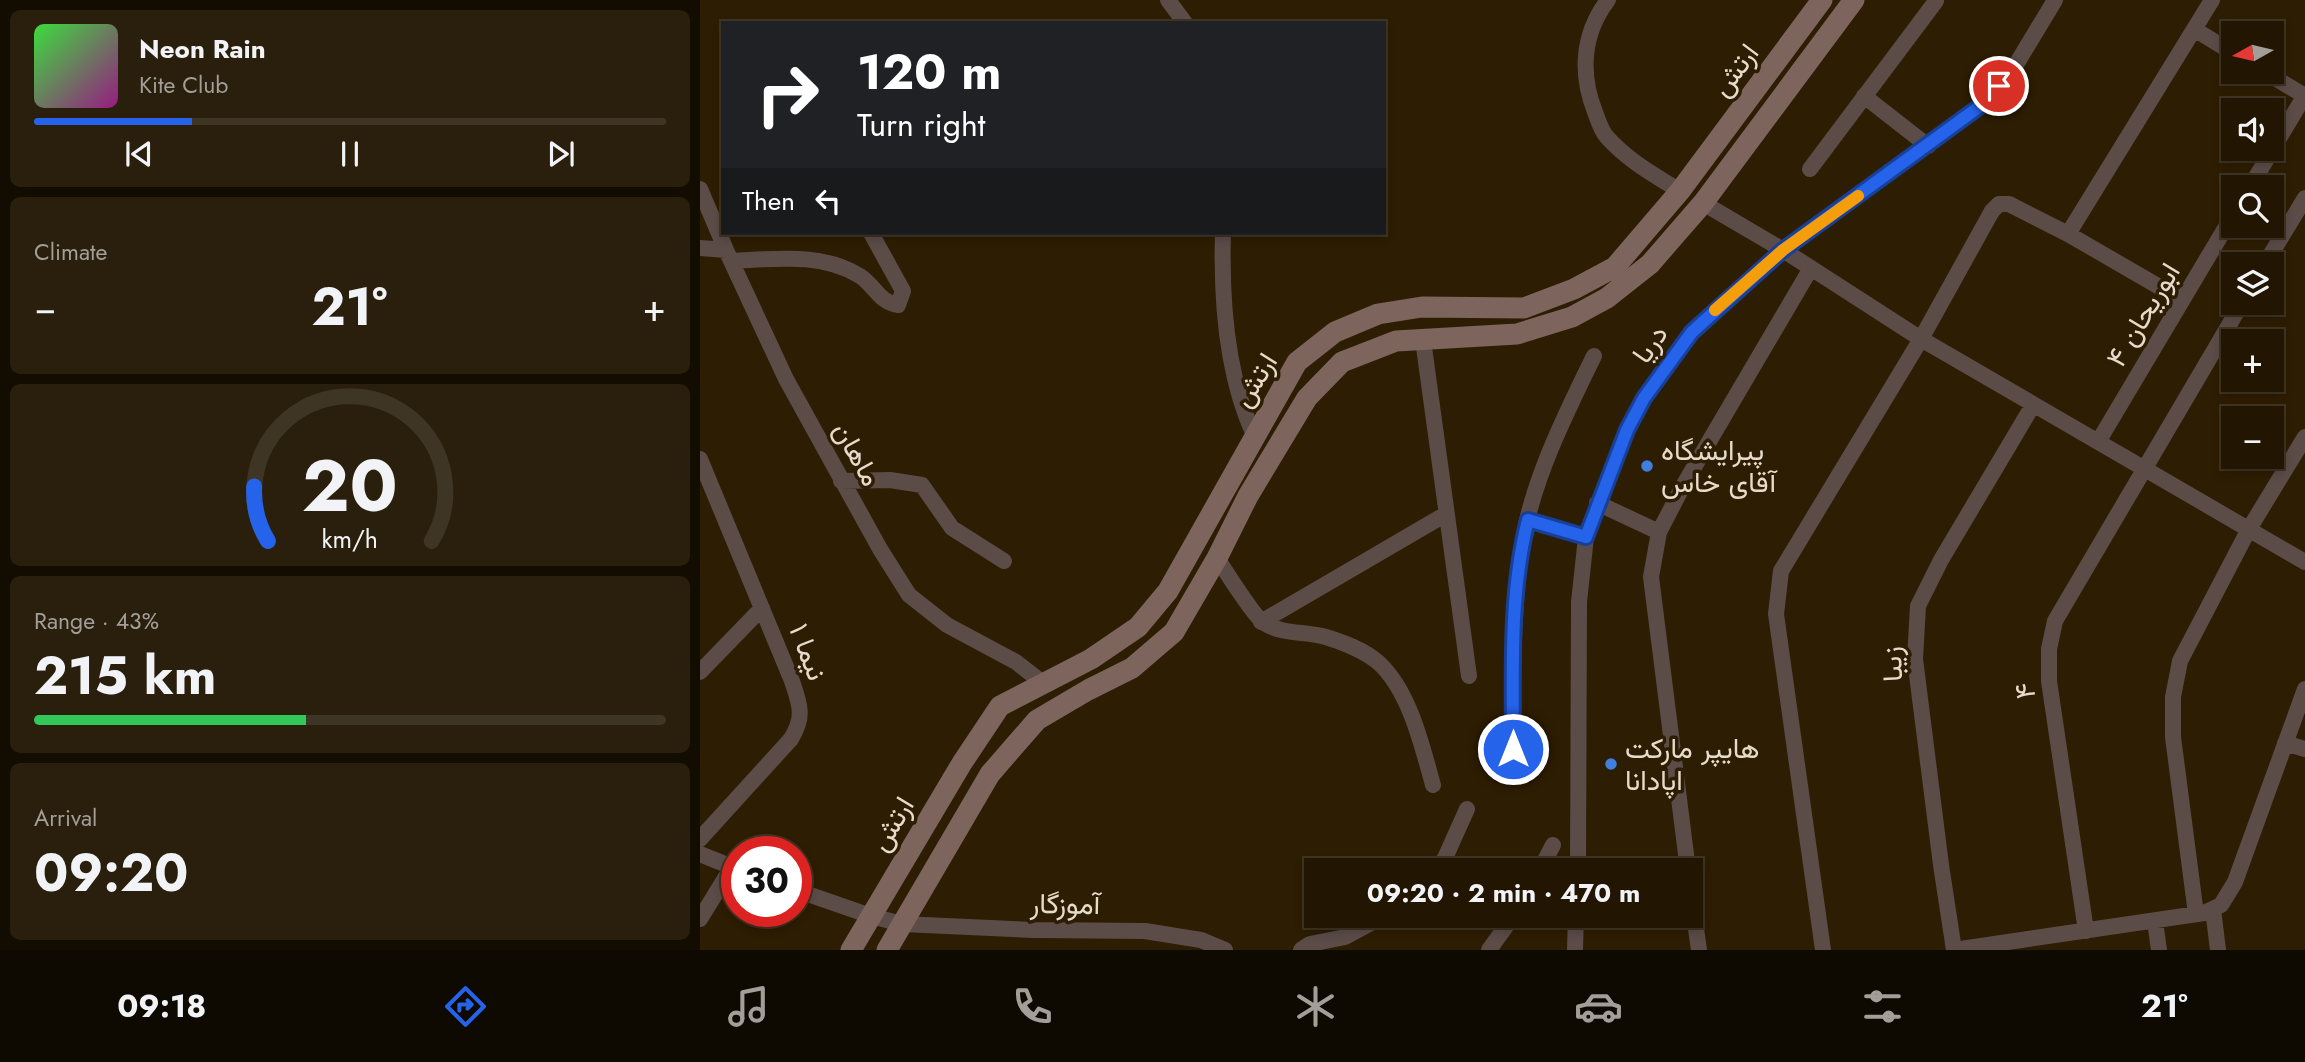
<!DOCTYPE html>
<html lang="en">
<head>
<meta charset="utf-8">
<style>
	:root { --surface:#221602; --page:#2a1f0c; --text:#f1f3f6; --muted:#a29f99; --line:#3f3524; --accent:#2563eb }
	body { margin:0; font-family:Jost,Vazirmatn,sans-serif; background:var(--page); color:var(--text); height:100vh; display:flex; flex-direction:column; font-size:26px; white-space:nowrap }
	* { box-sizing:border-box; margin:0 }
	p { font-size:23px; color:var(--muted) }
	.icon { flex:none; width:38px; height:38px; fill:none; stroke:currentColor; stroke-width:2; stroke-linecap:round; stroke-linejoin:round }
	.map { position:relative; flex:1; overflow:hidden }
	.panel { display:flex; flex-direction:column; gap:10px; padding:10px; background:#130c01; width:700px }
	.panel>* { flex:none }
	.hud { position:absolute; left:21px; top:21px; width:665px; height:214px; border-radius:0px; box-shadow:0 4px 10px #0003,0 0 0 2px var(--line); background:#202124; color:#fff; overflow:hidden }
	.needle { width:46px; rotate:262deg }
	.controls { position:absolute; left:1521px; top:21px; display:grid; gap:14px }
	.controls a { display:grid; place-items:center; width:63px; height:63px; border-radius:0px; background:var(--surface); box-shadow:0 4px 10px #0003,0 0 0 2px var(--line); font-size:35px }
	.speed { position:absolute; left:21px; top:836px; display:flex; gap:14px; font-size:35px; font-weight:700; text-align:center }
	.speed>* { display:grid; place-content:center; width:91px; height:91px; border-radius:50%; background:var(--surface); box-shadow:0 4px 10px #0003,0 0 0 2px var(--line); line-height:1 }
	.speed .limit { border:10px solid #d22; background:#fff; color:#111 }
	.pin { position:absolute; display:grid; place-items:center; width:60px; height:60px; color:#fff; margin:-30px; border:4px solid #fff; border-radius:50%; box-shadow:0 2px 7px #0007 }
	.me { position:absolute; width:77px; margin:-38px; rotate:0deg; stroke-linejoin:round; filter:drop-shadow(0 0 5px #0008) }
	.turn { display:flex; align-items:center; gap:24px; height:147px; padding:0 21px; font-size:32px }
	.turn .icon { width:91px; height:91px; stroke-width:2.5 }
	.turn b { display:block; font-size:49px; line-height:60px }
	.then { display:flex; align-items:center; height:66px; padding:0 21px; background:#0003; gap:14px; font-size:26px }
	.big { font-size:52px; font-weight:700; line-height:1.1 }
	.panel .widget { flex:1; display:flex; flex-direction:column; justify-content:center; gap:10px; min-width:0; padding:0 24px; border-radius:10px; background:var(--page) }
	.panel .dial { align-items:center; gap:0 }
	.dial svg { height:182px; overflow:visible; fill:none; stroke:var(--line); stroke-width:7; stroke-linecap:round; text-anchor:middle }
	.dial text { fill:var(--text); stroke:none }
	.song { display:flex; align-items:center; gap:21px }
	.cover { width:84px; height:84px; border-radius:10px; background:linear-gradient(135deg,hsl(120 70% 55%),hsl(310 70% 35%)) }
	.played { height:7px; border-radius:4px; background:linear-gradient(90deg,var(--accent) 25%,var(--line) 25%) }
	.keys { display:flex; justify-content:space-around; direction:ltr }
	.heat { display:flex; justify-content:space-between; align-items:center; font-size:38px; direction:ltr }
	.charge { height:10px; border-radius:5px; background:linear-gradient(90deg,#34c759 43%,var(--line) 0) }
	.trip { position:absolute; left:604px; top:858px; width:399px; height:70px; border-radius:0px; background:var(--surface); box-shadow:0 4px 10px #0003,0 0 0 2px var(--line); font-weight:700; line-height:70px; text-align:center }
	.tab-bar { display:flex; height:112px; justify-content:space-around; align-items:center; background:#0e0901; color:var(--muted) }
	.tab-bar .icon { width:49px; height:49px }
	.tab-bar .current { color:var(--accent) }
	.tab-bar b { font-size:32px; color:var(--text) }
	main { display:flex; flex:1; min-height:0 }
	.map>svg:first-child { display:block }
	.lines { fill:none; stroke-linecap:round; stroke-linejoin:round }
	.street { stroke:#5b4c48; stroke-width:16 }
	.secondary { stroke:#7d655e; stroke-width:21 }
	.route-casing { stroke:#184099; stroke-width:18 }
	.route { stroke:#2563eb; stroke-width:12 }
	.slow { stroke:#f59e0b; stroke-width:12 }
	.shop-dot { fill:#3f7fe0; stroke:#2d1d02; stroke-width:2.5 }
	.labels { text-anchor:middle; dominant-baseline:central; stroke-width:7; stroke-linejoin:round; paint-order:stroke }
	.street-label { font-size:28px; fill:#e7dccc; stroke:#2d1d02 }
	.poi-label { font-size:28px; fill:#e7dccc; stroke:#2d1d02; text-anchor:start }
</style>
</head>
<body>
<main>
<section class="panel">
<div class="widget">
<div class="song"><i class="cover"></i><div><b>Neon Rain</b><p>Kite Club</p></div></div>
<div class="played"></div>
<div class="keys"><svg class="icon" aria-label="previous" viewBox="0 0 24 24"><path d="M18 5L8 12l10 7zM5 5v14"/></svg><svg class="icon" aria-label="pause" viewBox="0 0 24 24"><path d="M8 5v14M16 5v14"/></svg><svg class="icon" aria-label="next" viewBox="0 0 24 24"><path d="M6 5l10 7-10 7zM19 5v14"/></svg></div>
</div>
<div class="widget"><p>Climate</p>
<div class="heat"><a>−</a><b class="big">21°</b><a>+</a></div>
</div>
<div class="widget dial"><svg viewBox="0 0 100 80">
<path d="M14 69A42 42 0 1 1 86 69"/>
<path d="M14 69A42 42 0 0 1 8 45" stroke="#2563eb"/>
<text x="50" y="56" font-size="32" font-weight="700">20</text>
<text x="50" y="72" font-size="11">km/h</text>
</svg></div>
<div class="widget"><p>Range · 43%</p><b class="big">215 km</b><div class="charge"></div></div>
<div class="widget"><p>Arrival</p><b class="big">09:20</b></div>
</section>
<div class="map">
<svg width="1605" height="950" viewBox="0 0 1605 950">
	<rect width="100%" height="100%" fill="#2d1d02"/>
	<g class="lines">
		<path class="street" d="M468 0 485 23
			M908 0C882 34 880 74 895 112 898 120 901 130 906 136 927 160 954 175 980 191
			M1494 29 1533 53
			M1565 72 1605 96
			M1164 96 1228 146
			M1110 169 1236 1
			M1550 187 1605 95
			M0 189 26 250 86 379 180 549 209 595 247 625 316 662 343 683
			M1003 203 1083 250 1221 339 1605 562
			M523 233C521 299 526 374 554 435
			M1368 234 1512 0
			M0 248 26 250
			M31 261C75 259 121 252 160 276 174 285 180 303 198 305L203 291 171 233
			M1565 264 1605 198
			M723 340 769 676
			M1398 442 1533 215
			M0 459 92 681C100 705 105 716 91 739L0 839
			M141 481 190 480 222 485 252 528 304 561
			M897 503 959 532
			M828 520 886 537
			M517 558C525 570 554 617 564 623 583 635 605 631 626 637 645 643 664 650 679 663 710 692 722 746 733 785
			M561 622 746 514
			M0 672 62 608
			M1585 743 1605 749
			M813 771C813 696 811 620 822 546 831 483 866 413 894 356
			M0 854 37 869
			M736 870 745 858 767 809
			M840 870 853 845
			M878 870 879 602 886 537 927 430 944 398 991 332 1083 250 1283 104 1314 68 1355 0
			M988 870 951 577 959 532 983 486 1111 268
			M990 887 999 950
			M96 890 171 916 202 924 334 930 445 931 501 940 525 950
			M1513 909 1518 950
			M1496 914 1473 737V697L1480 661 1549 529 1605 437
			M0 919 32 867
			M1455 921 1459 950
			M1386 931 1349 681V649L1355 621 1542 303
			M601 950 610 944 645 937 686 915
			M789 950 814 915
			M875 950 876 915
			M1123 950 1076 614 1081 571 1221 339 1292 211 1299 204H1309L1368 234 1482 300
			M1254 950 1241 865 1215 659 1218 606 1241 560 1333 405
			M1254 950 1504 913 1521 905 1535 882 1605 689"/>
		<path class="secondary" d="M151 950 262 763 300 706 391 659 438 627 468 591 597 362 635 332 678 314 722 307 824 308 874 289 915 267 980 191 1122 0
			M187 950 290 774 337 720 388 690 432 668 474 632 517 558 548 496 607 398 642 362 696 341 817 334 872 317 907 298 950 264 1003 203 1154 0"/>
	</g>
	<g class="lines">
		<g class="route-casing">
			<path id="route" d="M813 749C813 673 809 594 828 520L886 537 927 430 944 398 992 332 1083 250 1283 104 1299 86"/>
		</g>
		<use href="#route" class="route"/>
		<path class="slow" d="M1015 310 1083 250 1158 196"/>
	</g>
	<g class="shop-dot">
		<circle cx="947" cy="466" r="7"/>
		<circle cx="911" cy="764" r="7"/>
	</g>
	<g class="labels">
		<g class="street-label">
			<text transform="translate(1035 70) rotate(-53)">ارتش</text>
			<text transform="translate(1443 315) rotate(-59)">ابوریحان ۴</text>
			<text transform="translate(950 344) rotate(-55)">دریا</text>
			<text transform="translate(555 380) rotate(-58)">ارتش</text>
			<text transform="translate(157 454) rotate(61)">ماهان</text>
			<text transform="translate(108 652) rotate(69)">نیما ۱</text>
			<text transform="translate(1192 664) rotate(-93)">زیبا</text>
			<text transform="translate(1325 691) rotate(-96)">۴</text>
			<text transform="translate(192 824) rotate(-59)">ارتش</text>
			<text transform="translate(365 904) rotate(1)">آموزگار</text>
		</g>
		<g class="poi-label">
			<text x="961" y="450">پیرایشگاه<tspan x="961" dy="32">آقای خاس</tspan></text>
			<text x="925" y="748">هایپر مارکت<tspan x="925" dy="32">اپادانا</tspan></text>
		</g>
	</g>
</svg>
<div class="controls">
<a><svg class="needle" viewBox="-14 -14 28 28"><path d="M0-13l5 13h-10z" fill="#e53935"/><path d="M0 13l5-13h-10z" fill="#a29f99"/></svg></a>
<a><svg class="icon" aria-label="sound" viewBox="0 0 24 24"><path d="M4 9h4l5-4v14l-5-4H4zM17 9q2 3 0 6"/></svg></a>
<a><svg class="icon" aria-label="search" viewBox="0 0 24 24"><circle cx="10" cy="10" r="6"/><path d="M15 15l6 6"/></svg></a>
<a><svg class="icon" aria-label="layers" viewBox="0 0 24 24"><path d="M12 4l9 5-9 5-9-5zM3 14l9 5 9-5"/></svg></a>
<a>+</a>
<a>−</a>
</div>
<div class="speed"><div class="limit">30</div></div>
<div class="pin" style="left:1299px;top:86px;background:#d93025"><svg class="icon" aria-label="arrive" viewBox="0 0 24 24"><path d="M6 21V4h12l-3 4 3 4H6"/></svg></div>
<svg class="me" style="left:813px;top:749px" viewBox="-20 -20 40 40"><circle r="17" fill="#2563eb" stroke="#fff" stroke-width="3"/><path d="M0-11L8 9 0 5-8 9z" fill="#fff"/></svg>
<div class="trip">09:20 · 2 min · 470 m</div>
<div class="hud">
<div class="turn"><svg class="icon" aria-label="right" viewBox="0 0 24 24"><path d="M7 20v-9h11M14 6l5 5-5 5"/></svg><div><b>120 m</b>Turn right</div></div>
<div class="then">Then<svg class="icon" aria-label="left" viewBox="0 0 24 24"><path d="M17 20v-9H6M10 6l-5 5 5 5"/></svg></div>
</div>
</div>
</main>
<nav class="tab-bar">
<b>09:18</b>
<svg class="icon current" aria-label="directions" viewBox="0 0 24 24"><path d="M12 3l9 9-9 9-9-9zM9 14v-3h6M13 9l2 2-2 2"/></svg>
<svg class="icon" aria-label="music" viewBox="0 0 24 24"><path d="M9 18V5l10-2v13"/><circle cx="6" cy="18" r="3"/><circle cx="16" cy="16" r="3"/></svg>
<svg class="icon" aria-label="phone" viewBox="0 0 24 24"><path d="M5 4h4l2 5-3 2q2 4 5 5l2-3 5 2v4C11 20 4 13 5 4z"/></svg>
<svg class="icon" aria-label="climate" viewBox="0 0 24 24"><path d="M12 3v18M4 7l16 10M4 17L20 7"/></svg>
<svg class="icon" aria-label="car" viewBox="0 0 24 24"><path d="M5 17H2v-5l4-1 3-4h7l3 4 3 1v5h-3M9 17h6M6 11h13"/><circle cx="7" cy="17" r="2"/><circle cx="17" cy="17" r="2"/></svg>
<svg class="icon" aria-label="filters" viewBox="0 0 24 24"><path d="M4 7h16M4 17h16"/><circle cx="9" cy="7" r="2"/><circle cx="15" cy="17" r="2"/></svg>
<b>21°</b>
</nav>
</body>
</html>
